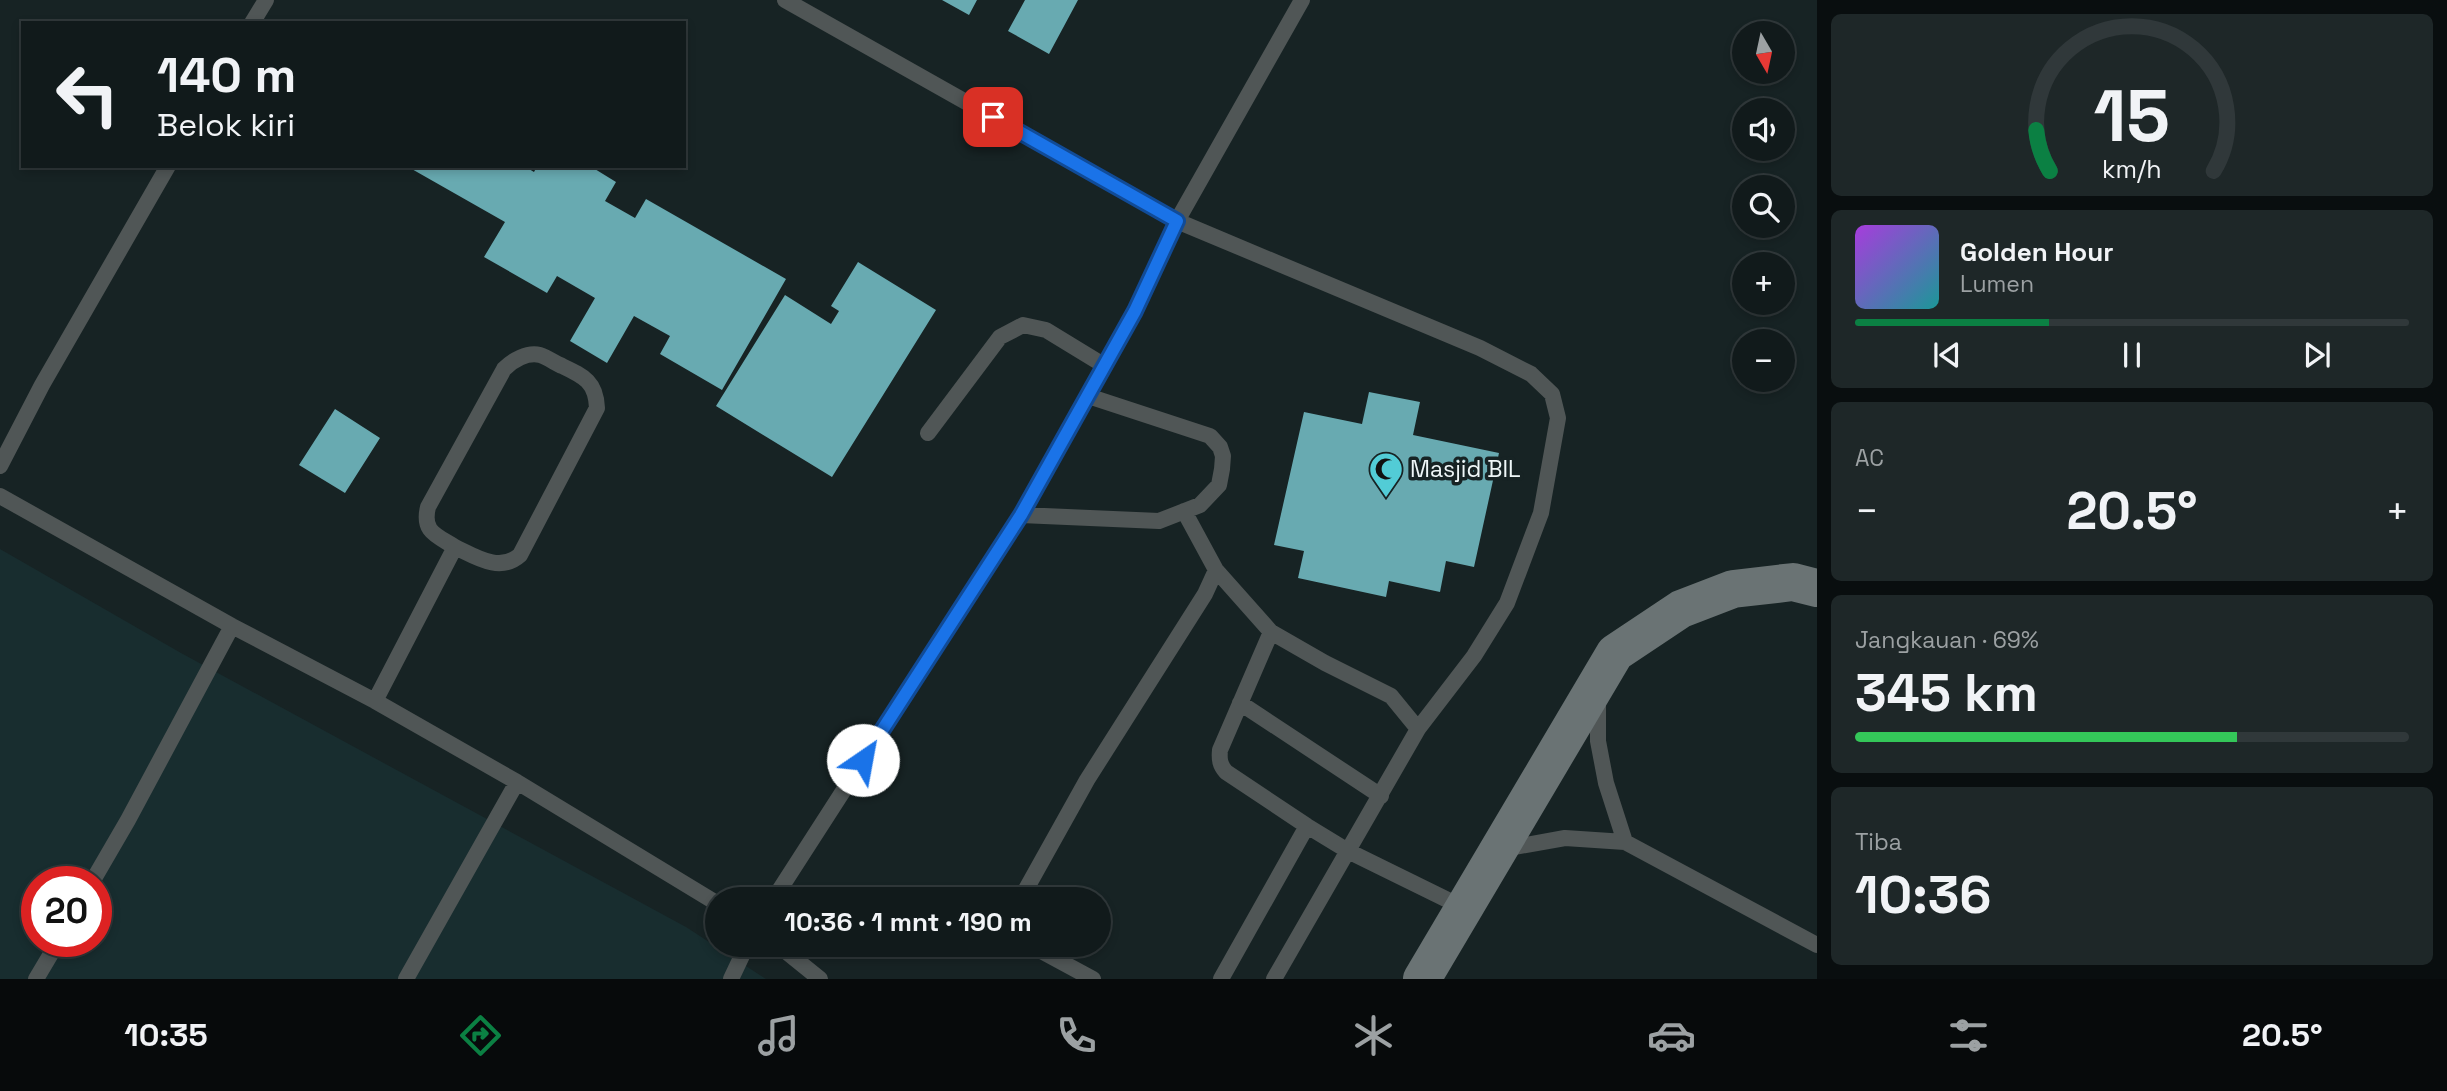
<!DOCTYPE html>
<html lang="id">
<head>
<meta charset="utf-8">
<style>
	:root { --surface:#111a1b; --page:#1e2728; --text:#f1f3f6; --muted:#9ca1a3; --line:#30383a; --accent:#0b8043 }
	body { margin:0; font-family:"Space Grotesk",sans-serif; background:var(--page); color:var(--text); height:100vh; display:flex; flex-direction:column; font-size:26px; white-space:nowrap }
	* { box-sizing:border-box; margin:0 }
	p { font-size:23px; color:var(--muted) }
	.icon { flex:none; width:38px; height:38px; fill:none; stroke:currentColor; stroke-width:2; stroke-linecap:round; stroke-linejoin:round }
	.map { position:relative; flex:1; overflow:hidden }
	.drawer { display:flex; flex-direction:column; gap:14px; padding:14px; background:#090e0f; width:630px }
	.drawer>* { flex:none }
	.hud { position:absolute; left:21px; top:21px; width:665px; height:147px; border-radius:0px; box-shadow:0 4px 10px #0003,0 0 0 2px var(--line); background:#111a1b; color:var(--text); overflow:hidden }
	.needle { width:46px; rotate:171deg }
	.tools { position:absolute; left:1732px; top:21px; display:grid; gap:14px }
	.tools a { display:grid; place-items:center; width:63px; height:63px; border-radius:50%; background:var(--surface); box-shadow:0 4px 10px #0003,0 0 0 2px var(--line); font-size:35px }
	.speed { position:absolute; left:21px; top:866px; display:flex; gap:14px; font-size:35px; font-weight:700; text-align:center }
	.speed>* { display:grid; place-content:center; width:91px; height:91px; border-radius:50%; background:var(--surface); box-shadow:0 4px 10px #0003,0 0 0 2px var(--line); line-height:1 }
	.speed .limit { border:10px solid #d22; background:#fff; color:#111 }
	.pin { position:absolute; display:grid; place-items:center; width:60px; height:60px; color:#fff; margin:-30px; border-radius:14px; box-shadow:0 4px 10px #0006 }
	.me { position:absolute; width:77px; margin:-38px; rotate:33deg; stroke-linejoin:round; filter:drop-shadow(0 0 5px #0008) }
	.turn { display:flex; align-items:center; gap:24px; height:147px; padding:0 21px; font-size:32px }
	.turn .icon { width:91px; height:91px; stroke-width:2.5 }
	.turn b { display:block; font-size:49px; line-height:60px }
	.big { font-size:52px; font-weight:700; line-height:1.1 }
	.drawer .widget { flex:1; display:flex; flex-direction:column; justify-content:center; gap:10px; min-width:0; padding:0 24px; border-radius:10px; background:var(--page) }
	.drawer .dial { align-items:center; gap:0 }
	.dial svg { height:182px; overflow:visible; fill:none; stroke:var(--line); stroke-width:7; stroke-linecap:round; text-anchor:middle }
	.dial text { fill:var(--text); stroke:none }
	.song { display:flex; align-items:center; gap:21px }
	.cover { width:84px; height:84px; border-radius:10px; background:linear-gradient(135deg,hsl(280 70% 55%),hsl(180 70% 35%)) }
	.played { height:7px; border-radius:4px; background:linear-gradient(90deg,var(--accent) 35%,var(--line) 35%) }
	.keys { display:flex; justify-content:space-around; direction:ltr }
	.heat { display:flex; justify-content:space-between; align-items:center; font-size:38px; direction:ltr }
	.charge { height:10px; border-radius:5px; background:linear-gradient(90deg,#34c759 69%,var(--line) 0) }
	.trip { position:absolute; left:705px; top:887px; width:406px; height:70px; border-radius:35px; background:var(--surface); box-shadow:0 4px 10px #0003,0 0 0 2px var(--line); font-weight:700; line-height:70px; text-align:center }
	.menu { display:flex; height:112px; justify-content:space-around; align-items:center; background:#070a0b; color:var(--muted) }
	.menu .icon { width:49px; height:49px }
	.menu .selected { color:var(--accent) }
	.menu b { font-size:32px; color:var(--text) }
	main { display:flex; flex:1; min-height:0 }
	.map>svg:first-child { display:block }
	.built { fill:#182d2f; fill-rule:evenodd }
	.building { fill:#68aab1 }
	.lines { fill:none; stroke-linecap:round; stroke-linejoin:round }
	.lane { stroke:#505656; stroke-width:16 }
	.secondary { stroke:#6a7374; stroke-width:38 }
	.route-casing { stroke:#114b97; stroke-width:18 }
	.route { stroke:#1a73e8; stroke-width:12 }
	.labels { text-anchor:middle; dominant-baseline:central; stroke-width:7; stroke-linejoin:round; paint-order:stroke }
	.poi-label { font-size:23px; fill:#eff7f8; stroke:#172324; text-anchor:start }
</style>
</head>
<body>
<main>
<div class="map">
<svg width="1817" height="979" viewBox="0 0 1817 979">
	<rect width="100%" height="100%" fill="#172324"/>
	<path class="built" d="M0 549 181 653 686 927 766 979H0ZM37 882H96V942H37Z"/>
	<path class="building" d="M942 0H977L969 15Z
		M1025 0H1078L1049 54 1008 31Z
		M411 166H524L534 172 537 166H590L616 182 605 201 635 218 646 199 786 279 722 390 660 354 670 336 634 316 607 363 570 341 595 298 557 276 547 293 484 257 505 222 410 168Z
		M858 262 936 310 832 477 716 406 785 295 831 324 839 311 831 306Z
		M1369 392 1420 402 1413 435 1499 453 1474 567 1446 561 1440 592 1389 581 1386 597 1298 578 1304 551 1274 545 1304 412 1362 424Z
		M335 409 380 438 345 493 299 465Z"/>
	<g class="lines">
		<path class="lane" d="M785 0 1177 221 1480 348 1531 374 1552 394 1558 418 1541 513 1507 603 1474 656 1418 729
			M252 23 266 0
			M928 433 1000 337 1023 325 1046 330 1105 366
			M0 466 42 385 168 166
			M0 496 232 626 375 701 517 782 718 904
			M1021 515 1159 521 1200 505 1219 485 1222 469 1223 456 1220 447 1210 436 1088 396
			M1216 570 1271 632 1325 663 1391 696 1418 729 1274 979
			M1271 632 1220 750C1219 760 1220 765 1226 772L1307 826 1348 851 1464 908
			M1598 698V741L1606 783 1625 842
			M375 701 455 547C436 535 422 532 428 507L504 369C513 360 527 352 540 355 546 357 554 362 560 365 583 376 596 381 597 408L520 555C500 573 476 557 455 547
			M1240 703 1381 796
			M1503 849 1565 838 1625 842 1817 945
			M92 882 128 820 232 626
			M773 900 1021 515 1135 311 1177 221 1302 0
			M1020 900 1087 780 1205 594 1216 570 1184 511
			M778 945 820 979
			M1035 945 1043 952 1093 979
			M36 979 58 942
			M406 979 517 782
			M731 979 747 945
			M1221 979 1307 826"/>
		<path class="secondary" d="M1422 979 1615 653 1681 609 1733 589 1793 582 1817 588"/>
	</g>
	<g class="lines">
		<g class="route-casing">
			<path id="route" d="M863 760 1021 515 1135 311 1177 221 993 117"/>
		</g>
		<use href="#route" class="route"/>
	</g>
	<defs>
		<g id="mosque-pin" transform="scale(1.75)"><path d="M0 17L-7.5 6A9.5 9.5 0 1 1 7.5 6Z" fill="#52ccd6" stroke="#172324"/><path d="M3.5-4.9A6 6 0 1 0 3.5 4.9A5 5 0 1 1 3.5-4.9Z" fill="#111"/></g>
	</defs>
	<g fill-rule="evenodd">
		<use href="#mosque-pin" x="1386" y="469"/>
	</g>
	<g class="labels">
		<g class="poi-label">
			<text x="1410" y="469">Masjid BIL</text>
		</g>
	</g>
</svg>
<div class="tools">
<a><svg class="needle" viewBox="-14 -14 28 28"><path d="M0-13l5 13h-10z" fill="#e53935"/><path d="M0 13l5-13h-10z" fill="#9ca1a3"/></svg></a>
<a><svg class="icon" aria-label="sound" viewBox="0 0 24 24"><path d="M4 9h4l5-4v14l-5-4H4zM17 9q2 3 0 6"/></svg></a>
<a><svg class="icon" aria-label="search" viewBox="0 0 24 24"><circle cx="10" cy="10" r="6"/><path d="M15 15l6 6"/></svg></a>
<a>+</a>
<a>−</a>
</div>
<div class="speed"><div class="limit">20</div></div>
<div class="pin" style="left:993px;top:117px;background:#d93025"><svg class="icon" aria-label="arrive" viewBox="0 0 24 24"><path d="M6 21V4h12l-3 4 3 4H6"/></svg></div>
<svg class="me" style="left:863px;top:760px" viewBox="-20 -20 40 40"><circle r="19" fill="#fff"/><path d="M0-13L10 11 0 6-10 11z" fill="#1a73e8"/></svg>
<div class="trip">10:36 · 1 mnt · 190 m</div>
<div class="hud">
<div class="turn"><svg class="icon" aria-label="left" viewBox="0 0 24 24"><path d="M17 20v-9H6M10 6l-5 5 5 5"/></svg><div><b>140 m</b>Belok kiri</div></div>
</div>
</div>
<section class="drawer">
<div class="widget dial"><svg viewBox="0 0 100 80">
<path d="M14 69A42 42 0 1 1 86 69"/>
<path d="M14 69A42 42 0 0 1 8 51" stroke="#0b8043"/>
<text x="50" y="56" font-size="32" font-weight="700">15</text>
<text x="50" y="72" font-size="11">km/h</text>
</svg></div>
<div class="widget">
<div class="song"><i class="cover"></i><div><b>Golden Hour</b><p>Lumen</p></div></div>
<div class="played"></div>
<div class="keys"><svg class="icon" aria-label="previous" viewBox="0 0 24 24"><path d="M18 5L8 12l10 7zM5 5v14"/></svg><svg class="icon" aria-label="pause" viewBox="0 0 24 24"><path d="M8 5v14M16 5v14"/></svg><svg class="icon" aria-label="next" viewBox="0 0 24 24"><path d="M6 5l10 7-10 7zM19 5v14"/></svg></div>
</div>
<div class="widget"><p>AC</p>
<div class="heat"><a>−</a><b class="big">20.5°</b><a>+</a></div>
</div>
<div class="widget"><p>Jangkauan · 69%</p><b class="big">345 km</b><div class="charge"></div></div>
<div class="widget"><p>Tiba</p><b class="big">10:36</b></div>
</section>
</main>
<nav class="menu">
<b>10:35</b>
<svg class="icon selected" aria-label="directions" viewBox="0 0 24 24"><path d="M12 3l9 9-9 9-9-9zM9 14v-3h6M13 9l2 2-2 2"/></svg>
<svg class="icon" aria-label="music" viewBox="0 0 24 24"><path d="M9 18V5l10-2v13"/><circle cx="6" cy="18" r="3"/><circle cx="16" cy="16" r="3"/></svg>
<svg class="icon" aria-label="phone" viewBox="0 0 24 24"><path d="M5 4h4l2 5-3 2q2 4 5 5l2-3 5 2v4C11 20 4 13 5 4z"/></svg>
<svg class="icon" aria-label="climate" viewBox="0 0 24 24"><path d="M12 3v18M4 7l16 10M4 17L20 7"/></svg>
<svg class="icon" aria-label="car" viewBox="0 0 24 24"><path d="M5 17H2v-5l4-1 3-4h7l3 4 3 1v5h-3M9 17h6M6 11h13"/><circle cx="7" cy="17" r="2"/><circle cx="17" cy="17" r="2"/></svg>
<svg class="icon" aria-label="filters" viewBox="0 0 24 24"><path d="M4 7h16M4 17h16"/><circle cx="9" cy="7" r="2"/><circle cx="15" cy="17" r="2"/></svg>
<b>20.5°</b>
</nav>
</body>
</html>
